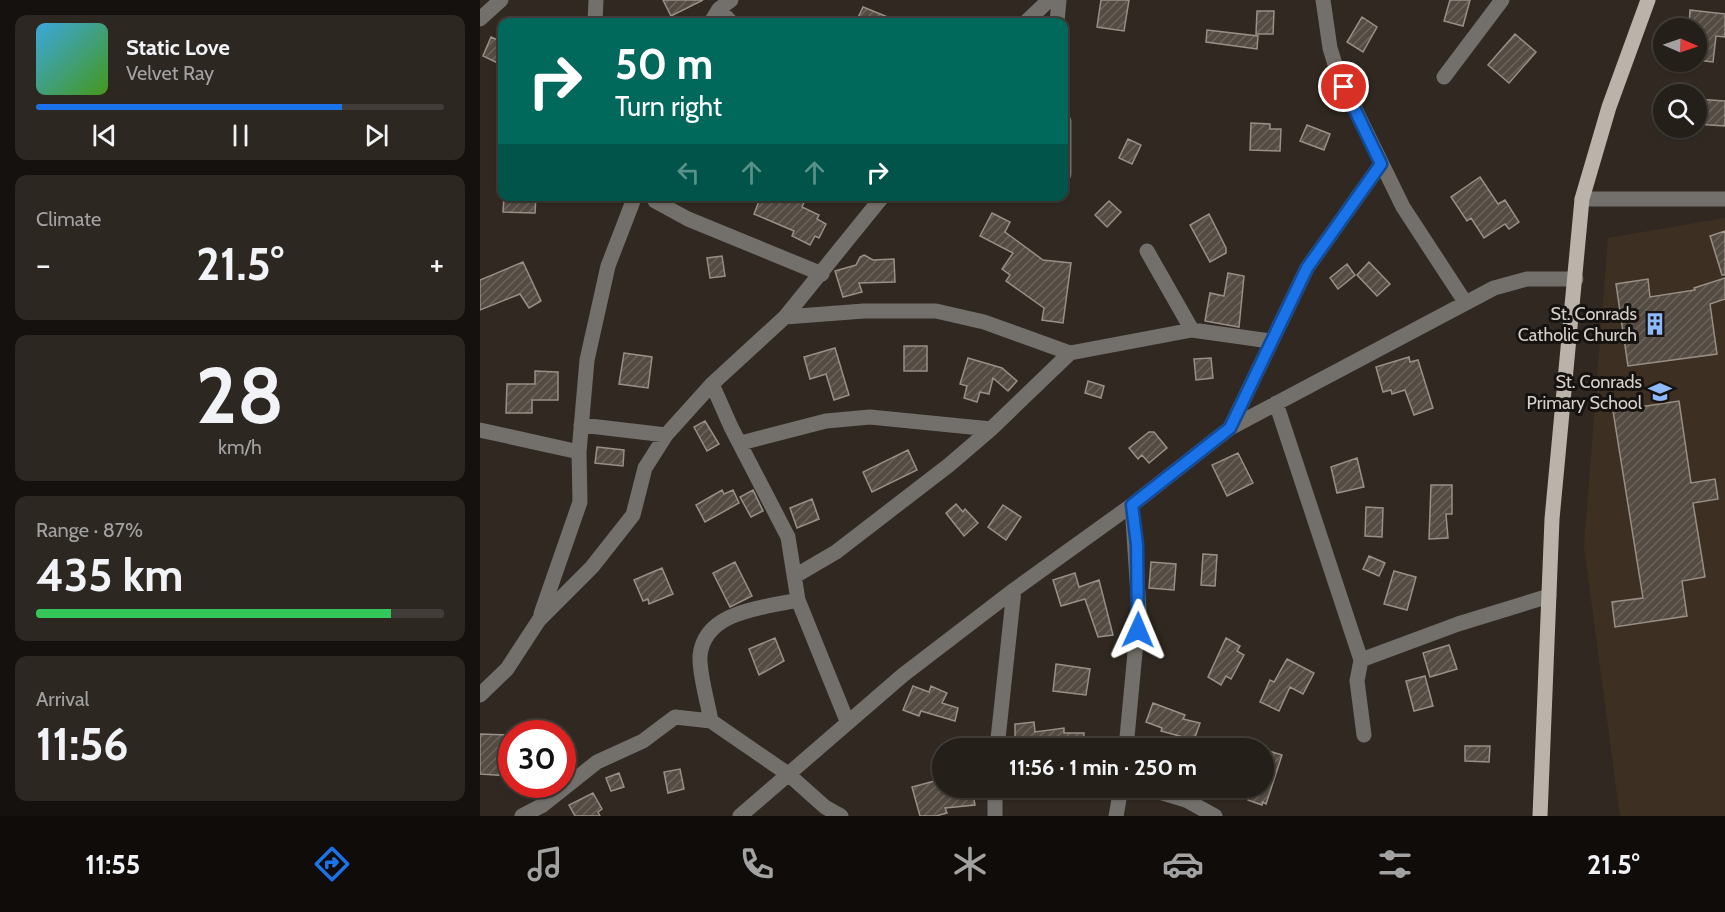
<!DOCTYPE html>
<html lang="en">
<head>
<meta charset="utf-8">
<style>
	:root { --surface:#251f19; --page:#2d2722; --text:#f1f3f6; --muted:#a3a2a2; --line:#423d38; --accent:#1a73e8 }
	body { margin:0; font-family:Cabin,sans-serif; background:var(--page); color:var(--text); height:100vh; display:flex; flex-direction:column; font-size:22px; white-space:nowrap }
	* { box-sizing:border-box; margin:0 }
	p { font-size:20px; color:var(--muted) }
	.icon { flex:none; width:33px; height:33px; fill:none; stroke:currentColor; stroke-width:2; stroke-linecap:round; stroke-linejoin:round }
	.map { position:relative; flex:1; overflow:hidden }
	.details { display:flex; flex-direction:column; gap:15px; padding:15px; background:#14110e; width:480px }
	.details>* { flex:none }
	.top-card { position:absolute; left:18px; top:18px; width:570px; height:183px; border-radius:12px; box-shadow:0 2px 4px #0004,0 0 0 2px var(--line); background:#00695c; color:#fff; overflow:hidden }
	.needle { width:39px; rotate:92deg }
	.fabs { position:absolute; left:1173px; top:18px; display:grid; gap:12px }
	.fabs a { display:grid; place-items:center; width:54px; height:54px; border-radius:50%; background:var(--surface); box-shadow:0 2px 4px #0004,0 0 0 2px var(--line); font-size:30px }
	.speed { position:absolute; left:18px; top:720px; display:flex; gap:12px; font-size:30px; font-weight:700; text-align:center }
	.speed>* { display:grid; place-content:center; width:78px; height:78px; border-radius:50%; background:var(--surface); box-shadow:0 2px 4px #0004,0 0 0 2px var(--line); line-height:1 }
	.speed .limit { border:9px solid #d22; background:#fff; color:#111 }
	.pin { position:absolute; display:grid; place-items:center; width:51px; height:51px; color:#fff; margin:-26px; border:3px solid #fff; border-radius:50%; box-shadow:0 2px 6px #0007 }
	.me { position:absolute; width:66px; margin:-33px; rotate:1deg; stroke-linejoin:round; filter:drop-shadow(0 0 4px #0008) }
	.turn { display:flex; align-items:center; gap:21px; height:126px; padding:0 18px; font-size:27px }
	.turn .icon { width:78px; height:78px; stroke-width:2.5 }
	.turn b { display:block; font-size:42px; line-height:51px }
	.lanes { display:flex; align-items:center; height:57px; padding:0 18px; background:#0003; justify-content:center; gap:30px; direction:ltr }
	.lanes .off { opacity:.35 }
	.big { font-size:45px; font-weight:700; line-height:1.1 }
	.details .card { flex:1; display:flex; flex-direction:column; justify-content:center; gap:9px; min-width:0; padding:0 21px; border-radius:12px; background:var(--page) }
	.details .dial { align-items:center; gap:0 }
	.dial b { font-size:78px; line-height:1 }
	.song { display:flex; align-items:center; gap:18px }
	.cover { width:72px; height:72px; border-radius:9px; background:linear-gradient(135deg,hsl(200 70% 55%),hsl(100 70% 35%)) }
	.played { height:6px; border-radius:3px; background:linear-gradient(90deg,var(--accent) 75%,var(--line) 75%) }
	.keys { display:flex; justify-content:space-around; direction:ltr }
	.heat { display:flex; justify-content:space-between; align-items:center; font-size:33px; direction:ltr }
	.charge { height:9px; border-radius:4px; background:linear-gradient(90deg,#34c759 87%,var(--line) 0) }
	.trip { position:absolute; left:452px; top:738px; width:342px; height:60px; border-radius:30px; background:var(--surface); box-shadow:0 2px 4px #0004,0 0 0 2px var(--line); font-weight:700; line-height:60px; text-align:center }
	.tabs { display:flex; height:96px; justify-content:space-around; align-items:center; background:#0f0c0a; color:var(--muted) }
	.tabs .icon { width:42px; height:42px }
	.tabs .active { color:var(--accent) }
	.tabs b { font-size:27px; color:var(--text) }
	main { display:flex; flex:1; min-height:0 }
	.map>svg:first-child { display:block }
	.built { fill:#3d3023 }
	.building { fill:url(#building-hatch); stroke:#998f86; stroke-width:1.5 }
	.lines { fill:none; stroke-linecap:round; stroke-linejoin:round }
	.minor { stroke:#736f6a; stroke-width:15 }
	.major { stroke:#bbb2aa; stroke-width:15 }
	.route-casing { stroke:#114b97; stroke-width:15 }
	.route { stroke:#1a73e8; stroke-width:10 }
	.labels { text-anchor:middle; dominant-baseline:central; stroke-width:6; stroke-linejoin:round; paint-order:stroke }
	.poi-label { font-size:18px; fill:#d6d0cb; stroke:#16120f; text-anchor:end }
</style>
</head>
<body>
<main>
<section class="details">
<div class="card">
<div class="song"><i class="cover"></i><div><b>Static Love</b><p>Velvet Ray</p></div></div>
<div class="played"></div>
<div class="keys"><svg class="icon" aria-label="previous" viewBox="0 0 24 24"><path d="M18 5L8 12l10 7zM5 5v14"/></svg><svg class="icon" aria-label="pause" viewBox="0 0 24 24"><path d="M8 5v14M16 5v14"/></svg><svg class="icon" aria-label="next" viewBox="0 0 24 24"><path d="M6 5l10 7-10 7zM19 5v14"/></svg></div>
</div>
<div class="card"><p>Climate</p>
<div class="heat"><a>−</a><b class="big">21.5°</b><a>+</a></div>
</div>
<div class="card dial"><b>28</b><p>km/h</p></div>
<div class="card"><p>Range · 87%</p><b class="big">435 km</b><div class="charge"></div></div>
<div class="card"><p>Arrival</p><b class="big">11:56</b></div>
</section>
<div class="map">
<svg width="1245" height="816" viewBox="0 0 1245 816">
	<defs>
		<pattern id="building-hatch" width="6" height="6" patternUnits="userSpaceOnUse" patternTransform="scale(1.5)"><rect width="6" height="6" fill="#544b42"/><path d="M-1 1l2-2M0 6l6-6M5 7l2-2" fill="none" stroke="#6c645c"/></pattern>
	</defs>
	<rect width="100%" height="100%" fill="#312921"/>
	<path class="built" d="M1245 218V816H1140L1104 546 1128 238Z"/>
	<path class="building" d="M183 0H223L191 16Z
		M621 0H649L644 31 617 27Z
		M970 0H990L983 26 964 21Z
		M383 7 420 22H376Z
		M1210 10 1245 14V37L1236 36 1233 62 1216 60V28L1209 26Z
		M777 11H794L793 34H776Z
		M882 17 897 27 883 52 867 42Z
		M727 30 778 36 777 49 726 42Z
		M1035 34 1056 52 1029 83 1008 65Z
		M11 37 22 42V65L3 56Z
		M1216 99 1245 101V126L1216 124Z
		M771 123 790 124V129H801L800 151 770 150Z
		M827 125 850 134 844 150 820 141Z
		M648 139 661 145 652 164 639 158Z
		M1000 177 1018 204 1025 200 1039 222 1029 229 1025 224 1004 238 991 218 987 221 971 197Z
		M24 196H56L55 213 23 212Z
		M281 196H317L325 200 322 207 339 215 337 219 346 224 339 238 335 236 330 245 312 236 314 231 274 214Z
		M629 201 641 212 627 227 615 215Z
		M512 213 530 222 525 232 563 260 591 263 583 323 562 320 564 308 526 281 530 275 522 269 533 253 500 236Z
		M729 214 746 248V253L730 262 710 225Z
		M1245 231V275H1242L1230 236Z
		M384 255 393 260 414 259 415 282 379 283 382 292 363 297 355 271 376 265 380 257Z
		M242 256 245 276 230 278 227 258Z
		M43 262 61 301 49 308 40 294 0 310V280Z
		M889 262 910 284 897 296 877 275Z
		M867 264 875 275 858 289 850 278Z
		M748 273 764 276 759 327 725 321 730 293 744 296Z
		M1245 278V299L1230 304 1237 354 1148 366 1136 284 1168 279 1170 297 1215 290 1214 288Z
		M424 346H447V371H424Z
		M355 348 369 395 354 400 346 374 330 379 324 357Z
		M144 353 172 357 168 388 139 384Z
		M929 357 930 362 938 360 953 408 934 415 925 390 912 394 911 390 903 392 896 367Z
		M488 358 522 368 537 381 528 391 513 378 509 394 500 392 497 402 484 398 487 386 480 384Z
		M731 358 733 378 716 380 714 359Z
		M55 371 78 372V400H52V413H26L27 384H55Z
		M608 381 624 386 621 398 605 393Z
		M1199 401 1211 483 1235 479 1238 499 1213 503 1225 577 1202 581 1207 616 1135 627 1132 602 1163 598 1133 411Z
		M225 421 239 444 227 451 214 427Z
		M669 432H674L687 448 669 463 662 455 658 459 649 448Z
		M117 447 144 450 143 466 115 463Z
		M428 450 437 470 392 492 383 472Z
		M758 453 773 483 747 496 732 465Z
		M877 458 884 487 857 493 851 467Z
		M951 485H972V514H966L968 538 949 539Z
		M242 490 244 494 253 490 259 503 225 522 216 505Z
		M273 490 283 511 271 517 260 497Z
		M332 499 339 519 317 528 310 508Z
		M476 504 483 512 485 509 498 523 484 536 466 513Z
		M523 505 541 517 526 540 508 527Z
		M886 507 903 508 902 537 885 536Z
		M723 554 737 555 735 586 721 585Z
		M889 556 905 563 899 576 883 569Z
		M255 562 272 596 250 607 233 573Z
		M671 562 696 564 694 590 669 588Z
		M182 568 193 594 169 604 168 599 163 601 154 580Z
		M914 571 936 577 927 610 904 604Z
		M595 573 599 587 619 580 633 635 618 637 605 599 581 606 573 580Z
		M295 638 304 661 279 675 269 649Z
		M746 638 760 646 757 651 764 655 751 679 746 676 741 685 728 677Z
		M969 645 977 669 950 677 943 653Z
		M807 659 834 673 823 694 810 687 799 711 780 702 790 680 794 682Z
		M576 664 610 669 606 695 573 691Z
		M945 676 953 706 934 711 926 681Z
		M433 686 449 692 451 686 467 693 462 703 478 708 475 721 441 711 439 716 423 710Z
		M673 703 705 715 703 719 720 723 714 740 681 731 682 728 666 722Z
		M554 722 555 732 584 728V733H604L603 748H565L564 743 535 746V724Z
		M0 734 32 735 30 776 0 774Z
		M985 746H1010L1009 762 985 761Z
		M783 749 802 755 786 804 783 802 782 805 768 800 772 788H783Z
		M200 769 204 789 188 793 184 772Z
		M139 773 144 787 131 791 126 778Z
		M462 779V788H492L495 805 465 808 467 813 456 816H440L432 787Z
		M113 793 122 809 118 812 120 816H95L89 805Z"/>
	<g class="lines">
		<path class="minor" d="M843 0 850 48 858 74 923 207 985 302
			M239 9 251 22
			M0 19 21 0
			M115 22 116 0
			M231 22 239 9 251 0
			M546 22 569 0
			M577 22 579 0
			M964 77 1022 0
			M584 121V174
			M173 196 175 201 208 219 342 274
			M1102 199H1245
			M667 251 712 330
			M305 317 384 311H456L504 322 590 353
			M232 384 251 427 308 537 318 600 367 721
			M796 403 881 660 978 624 1069 596
			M101 425 186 435
			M750 428 827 268 901 164
			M0 430 99 452
			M261 443 346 421 390 417 511 429
			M315 576 356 552 469 465 511 429 590 353 712 330 790 341
			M61 614 100 502 99 452 107 360 128 266 155 196
			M881 660 877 681 884 735
			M0 695 27 669 59 620 112 567 153 515 165 468 186 435 232 384 305 317 403 196
			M231 721C228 703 219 674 220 656 224 611 282 608 318 600
			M517 748 534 590
			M646 748 659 610 652 505
			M515 788V816
			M666 788 706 800 735 816
			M42 816 63 805 117 762 163 741 195 717 231 721 308 774 345 807 361 816
			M260 816 423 675 534 590 652 505 750 428 1014 288 1047 279H1096
			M636 816 641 788"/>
		<path class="major" d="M1060 816 1072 519 1102 199 1129 107 1168 0"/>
	</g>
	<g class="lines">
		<g class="route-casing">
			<path id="route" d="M658 630 657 545 652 505 750 428 827 268 901 164 864 87"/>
		</g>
		<use href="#route" class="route"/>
	</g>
	<defs>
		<g id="building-bare" transform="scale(1.8)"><path d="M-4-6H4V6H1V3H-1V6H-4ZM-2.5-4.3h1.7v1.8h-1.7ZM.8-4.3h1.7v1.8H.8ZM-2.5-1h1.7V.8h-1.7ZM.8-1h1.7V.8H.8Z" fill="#8eb9fc" stroke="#16120f" stroke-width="2.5" paint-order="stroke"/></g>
		<g id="school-bare" transform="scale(1.8)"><path d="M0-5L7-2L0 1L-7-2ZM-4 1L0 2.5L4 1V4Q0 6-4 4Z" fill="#8eb9fc" stroke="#16120f" stroke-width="2.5" paint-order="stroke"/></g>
	</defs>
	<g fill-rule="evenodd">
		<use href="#building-bare" x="1175" y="324"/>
		<use href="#school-bare" x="1180" y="392"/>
	</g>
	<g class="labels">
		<g class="poi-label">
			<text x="1157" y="314">St. Conrads<tspan x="1157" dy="21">Catholic Church</tspan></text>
			<text x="1162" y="382">St. Conrads<tspan x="1162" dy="21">Primary School</tspan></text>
		</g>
	</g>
</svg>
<div class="fabs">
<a><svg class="needle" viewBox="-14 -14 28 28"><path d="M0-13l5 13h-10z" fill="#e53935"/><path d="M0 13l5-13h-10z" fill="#a3a2a2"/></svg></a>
<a><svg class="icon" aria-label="search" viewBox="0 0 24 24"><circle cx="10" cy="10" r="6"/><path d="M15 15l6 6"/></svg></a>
</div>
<div class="speed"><div class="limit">30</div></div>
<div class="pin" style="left:864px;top:87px;background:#d93025"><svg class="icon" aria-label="arrive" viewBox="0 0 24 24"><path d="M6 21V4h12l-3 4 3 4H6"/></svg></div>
<svg class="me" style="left:658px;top:630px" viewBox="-20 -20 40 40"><path d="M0-17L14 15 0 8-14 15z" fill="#1a73e8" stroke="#fff" stroke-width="4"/></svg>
<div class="trip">11:56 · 1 min · 250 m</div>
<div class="top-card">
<div class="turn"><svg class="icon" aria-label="right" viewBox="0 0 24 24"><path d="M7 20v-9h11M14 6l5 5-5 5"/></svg><div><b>50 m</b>Turn right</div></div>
<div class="lanes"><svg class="icon off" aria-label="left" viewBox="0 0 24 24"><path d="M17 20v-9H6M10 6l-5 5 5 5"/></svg><svg class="icon off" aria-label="ahead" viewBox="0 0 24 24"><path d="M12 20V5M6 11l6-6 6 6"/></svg><svg class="icon off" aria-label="ahead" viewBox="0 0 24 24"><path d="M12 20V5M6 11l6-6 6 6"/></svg><svg class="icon" aria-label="right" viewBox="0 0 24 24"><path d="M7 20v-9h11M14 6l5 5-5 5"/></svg></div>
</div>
</div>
</main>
<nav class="tabs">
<b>11:55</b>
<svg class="icon active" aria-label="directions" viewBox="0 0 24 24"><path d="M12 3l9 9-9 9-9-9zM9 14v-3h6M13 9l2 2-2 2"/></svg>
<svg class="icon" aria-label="music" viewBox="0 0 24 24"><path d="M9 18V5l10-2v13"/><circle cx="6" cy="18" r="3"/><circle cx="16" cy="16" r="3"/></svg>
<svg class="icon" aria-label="phone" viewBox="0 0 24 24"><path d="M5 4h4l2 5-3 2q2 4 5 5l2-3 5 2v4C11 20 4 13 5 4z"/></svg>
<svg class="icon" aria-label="climate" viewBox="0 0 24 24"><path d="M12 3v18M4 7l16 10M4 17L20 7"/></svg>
<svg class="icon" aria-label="car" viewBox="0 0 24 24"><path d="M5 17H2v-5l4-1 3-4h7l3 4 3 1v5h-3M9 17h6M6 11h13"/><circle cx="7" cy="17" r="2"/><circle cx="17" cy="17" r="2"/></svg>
<svg class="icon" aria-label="filters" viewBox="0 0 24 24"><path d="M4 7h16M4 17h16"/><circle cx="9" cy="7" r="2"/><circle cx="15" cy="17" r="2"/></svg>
<b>21.5°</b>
</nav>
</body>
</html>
